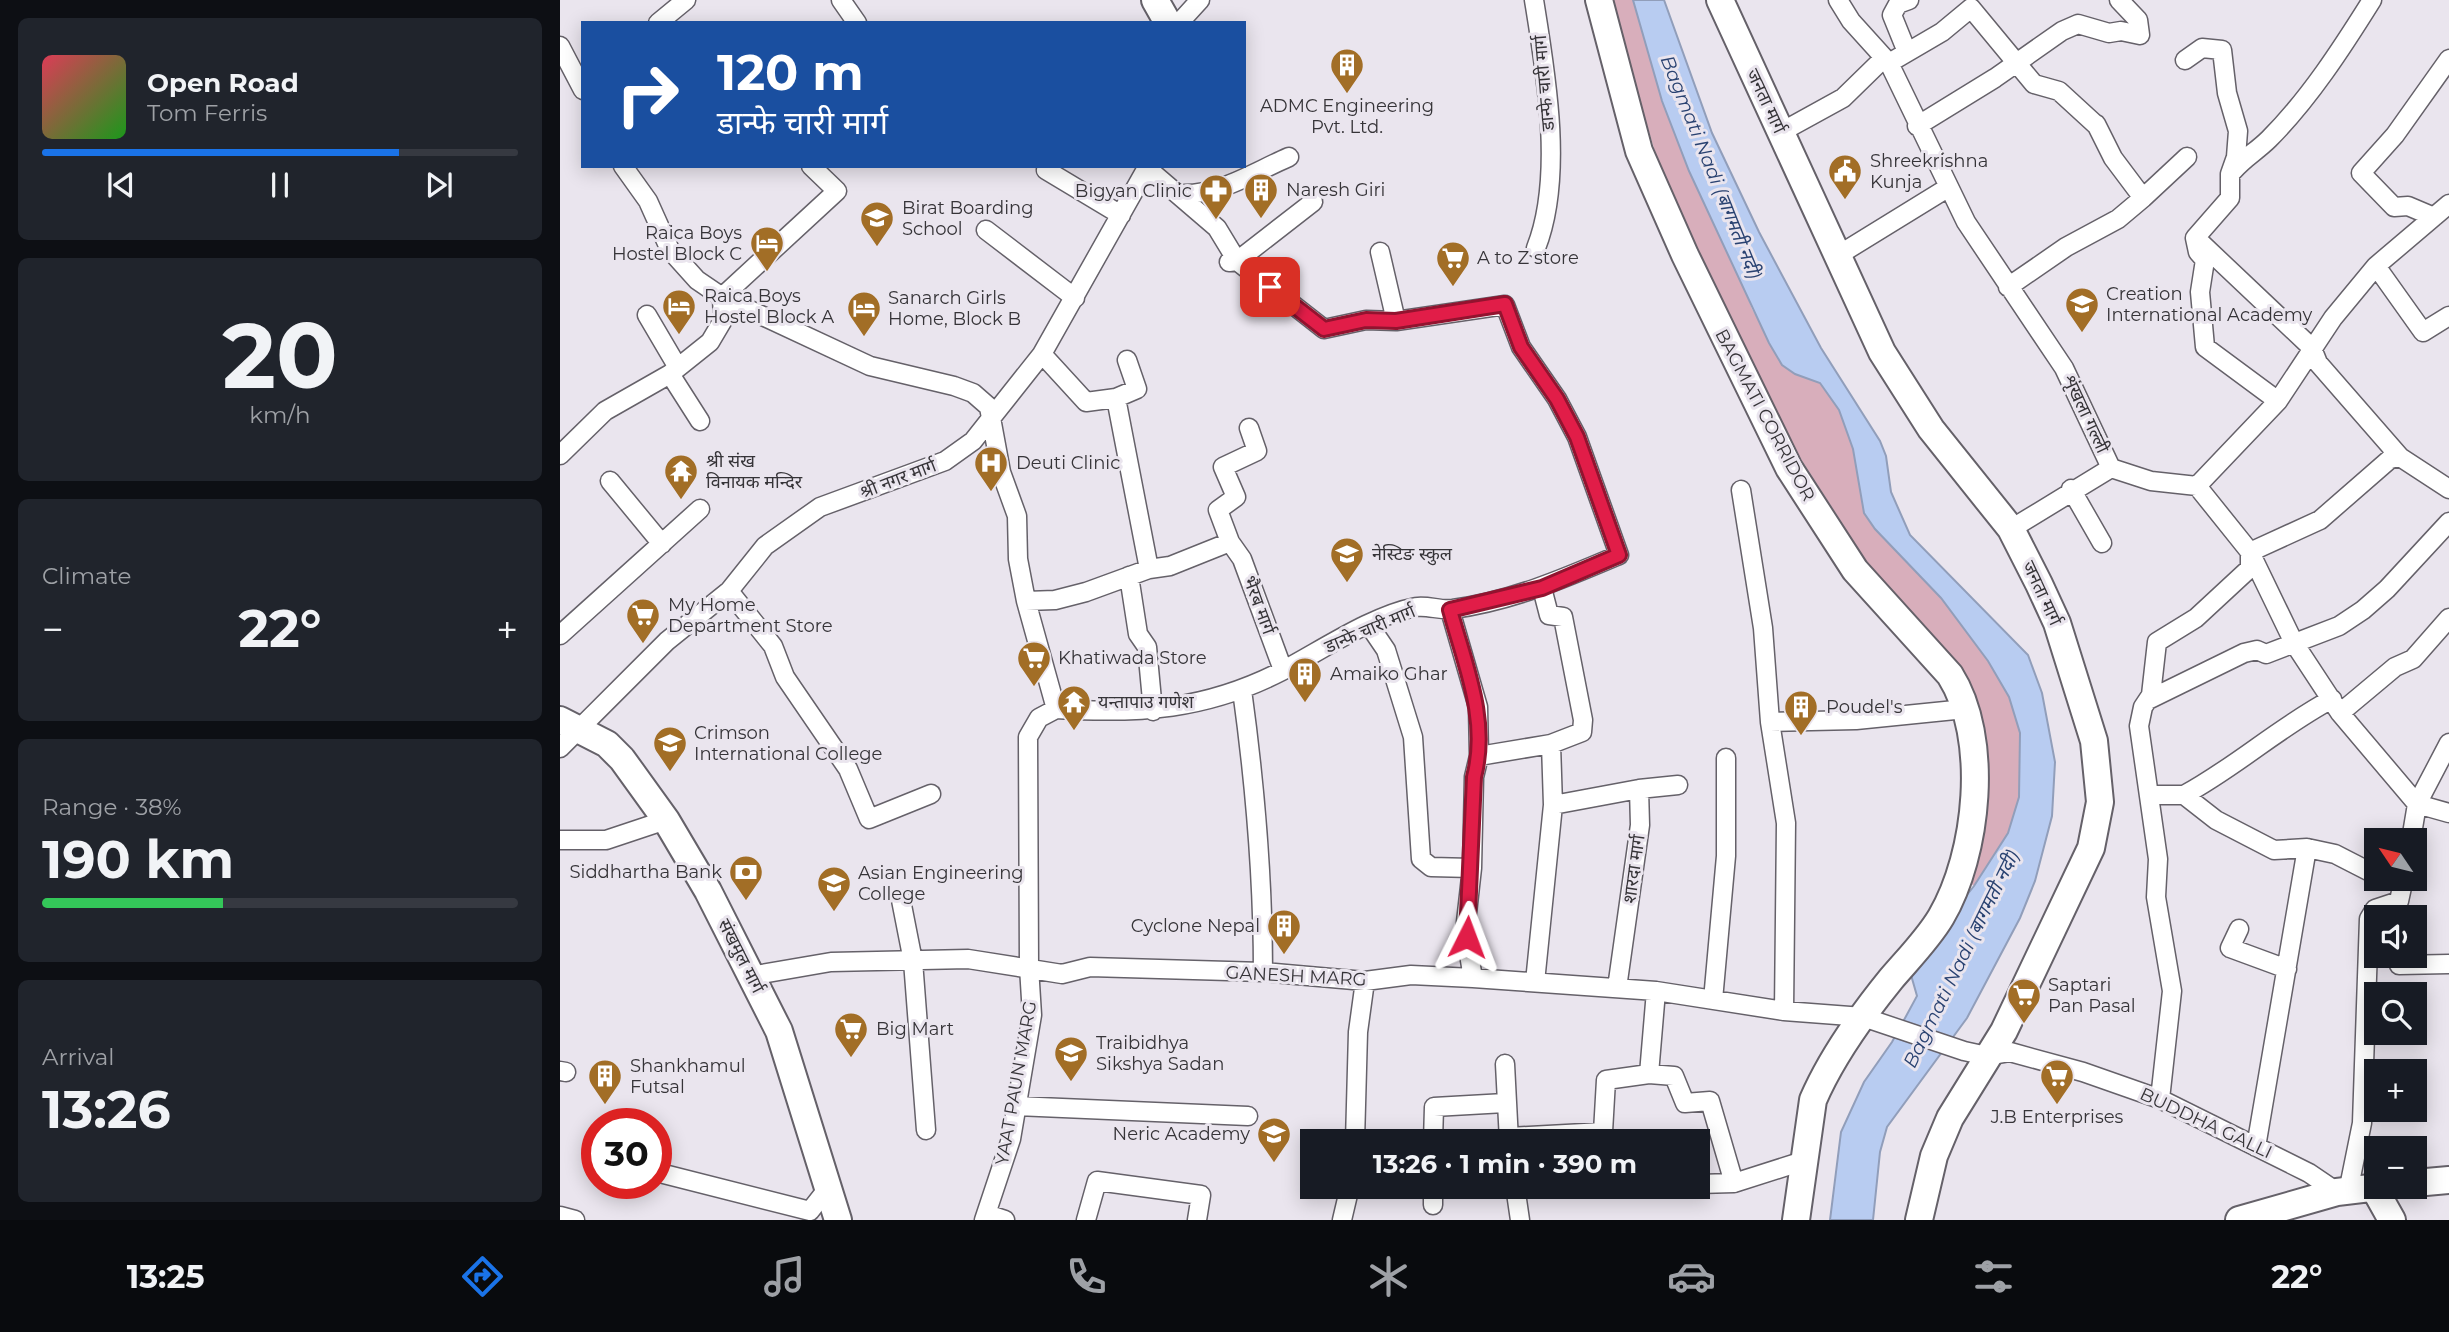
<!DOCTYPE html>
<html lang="en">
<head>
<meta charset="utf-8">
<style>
	:root { --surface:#171b24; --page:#20242c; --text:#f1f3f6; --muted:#9ea1a6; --line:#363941; --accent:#1a73e8 }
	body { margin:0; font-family:Montserrat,"Noto Sans Devanagari",sans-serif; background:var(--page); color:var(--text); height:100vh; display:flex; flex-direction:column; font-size:26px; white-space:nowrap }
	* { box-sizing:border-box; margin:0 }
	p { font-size:23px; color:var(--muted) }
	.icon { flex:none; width:38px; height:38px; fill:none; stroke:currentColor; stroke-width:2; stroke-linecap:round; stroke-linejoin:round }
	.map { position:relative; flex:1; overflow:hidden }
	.side { display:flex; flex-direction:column; gap:18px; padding:18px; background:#0d0f14; width:560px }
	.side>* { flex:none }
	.banner { position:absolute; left:21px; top:21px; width:665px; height:147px; border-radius:0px; box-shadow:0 4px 18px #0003; background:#1a4fa0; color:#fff; overflow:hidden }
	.needle { width:46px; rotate:305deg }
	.buttons { position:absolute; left:1804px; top:828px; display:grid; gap:14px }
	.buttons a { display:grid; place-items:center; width:63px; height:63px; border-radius:0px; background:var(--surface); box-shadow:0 4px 18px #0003; font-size:35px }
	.speed { position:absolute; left:21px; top:1108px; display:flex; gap:14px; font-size:35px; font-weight:700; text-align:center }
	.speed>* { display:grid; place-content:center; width:91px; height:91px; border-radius:50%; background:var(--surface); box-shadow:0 4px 18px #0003; line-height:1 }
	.speed .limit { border:10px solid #d22; background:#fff; color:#111 }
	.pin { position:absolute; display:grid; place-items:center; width:60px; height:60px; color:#fff; margin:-30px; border-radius:14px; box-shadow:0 4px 10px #0006 }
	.me { position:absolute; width:77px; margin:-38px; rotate:3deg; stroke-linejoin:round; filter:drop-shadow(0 0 5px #0008) }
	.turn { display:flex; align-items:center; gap:24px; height:147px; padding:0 21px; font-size:32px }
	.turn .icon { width:91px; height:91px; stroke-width:2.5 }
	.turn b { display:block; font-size:49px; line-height:60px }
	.big { font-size:52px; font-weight:700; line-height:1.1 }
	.side .card { flex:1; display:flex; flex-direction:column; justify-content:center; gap:10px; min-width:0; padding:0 24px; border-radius:10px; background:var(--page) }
	.side .dial { align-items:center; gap:0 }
	.dial b { font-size:91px; line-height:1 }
	.song { display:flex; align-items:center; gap:21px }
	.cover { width:84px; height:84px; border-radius:10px; background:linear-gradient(135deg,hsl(350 70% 55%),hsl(120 70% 35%)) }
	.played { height:7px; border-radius:4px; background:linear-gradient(90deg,var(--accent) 75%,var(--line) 75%) }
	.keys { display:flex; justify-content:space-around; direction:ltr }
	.heat { display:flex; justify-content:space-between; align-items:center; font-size:38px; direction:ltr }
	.charge { height:10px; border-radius:5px; background:linear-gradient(90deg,#34c759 38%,var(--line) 0) }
	.trip { position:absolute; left:740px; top:1129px; width:410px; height:70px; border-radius:0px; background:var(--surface); box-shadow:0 4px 18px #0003; font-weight:700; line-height:70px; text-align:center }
	.tab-bar { display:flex; height:112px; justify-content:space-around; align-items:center; background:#090b0e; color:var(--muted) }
	.tab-bar .icon { width:49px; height:49px }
	.tab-bar .active { color:var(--accent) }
	.tab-bar b { font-size:32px; color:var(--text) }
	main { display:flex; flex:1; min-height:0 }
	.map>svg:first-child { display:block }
	.green { fill:#d8aebb }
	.water { fill:#b8ccf1; stroke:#919eba; stroke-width:2 }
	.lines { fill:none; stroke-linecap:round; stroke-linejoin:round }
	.street-casing { stroke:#656169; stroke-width:21 }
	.secondary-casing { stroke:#656169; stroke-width:30 }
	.street { stroke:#fff; stroke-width:18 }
	.secondary { stroke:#fff; stroke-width:26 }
	.route-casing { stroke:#92132f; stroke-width:18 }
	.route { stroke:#e11d48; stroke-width:12 }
	.labels { text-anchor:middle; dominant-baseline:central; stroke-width:6; stroke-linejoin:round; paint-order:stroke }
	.street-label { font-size:18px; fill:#363438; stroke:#eae5ee }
	.poi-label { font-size:18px; fill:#363438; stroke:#eae5ee; text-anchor:start }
	.water-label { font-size:19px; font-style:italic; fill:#294271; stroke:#eae5ee }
</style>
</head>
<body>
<main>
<section class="side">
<div class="card">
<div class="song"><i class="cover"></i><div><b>Open Road</b><p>Tom Ferris</p></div></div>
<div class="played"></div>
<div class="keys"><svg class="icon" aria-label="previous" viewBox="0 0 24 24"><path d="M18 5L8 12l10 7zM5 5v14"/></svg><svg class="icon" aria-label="pause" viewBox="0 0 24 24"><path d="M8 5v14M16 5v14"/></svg><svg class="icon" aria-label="next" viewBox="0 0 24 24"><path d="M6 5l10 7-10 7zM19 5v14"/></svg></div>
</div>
<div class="card dial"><b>20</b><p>km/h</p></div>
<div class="card"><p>Climate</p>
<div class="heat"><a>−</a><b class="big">22°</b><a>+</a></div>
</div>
<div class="card"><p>Range · 38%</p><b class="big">190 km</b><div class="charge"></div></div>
<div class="card"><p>Arrival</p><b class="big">13:26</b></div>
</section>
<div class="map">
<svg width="1889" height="1220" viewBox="0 0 1889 1220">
	<rect width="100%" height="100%" fill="#eae5ee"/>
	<path class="green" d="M1050 0H1073L1129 171 1172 257 1192 309 1222 365 1235 374 1260 383 1279 410 1293 449 1304 513 1315 529 1381 598 1428 661 1449 697 1460 733 1459 797 1448 833 1414 886 1410 883 1430 772 1425 745 1399 671 1389 653 1314 573 1209 409 1096 155Z"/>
	<path class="water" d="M1073 0H1104L1152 133 1199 232 1261 348 1320 441 1326 456 1331 492 1350 535 1468 655 1482 693 1495 762 1492 816 1475 881 1460 918 1407 1018 1327 1127 1320 1152 1313 1220H1270L1281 1132 1304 1082 1332 1042 1357 996 1349 968 1414 886 1448 833 1459 797 1460 733 1449 697 1428 661 1381 598 1315 529 1304 513 1293 449 1279 410 1260 383 1235 374 1222 365 1209 343 1129 171 1102 101Z"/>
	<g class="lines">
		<g class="street-casing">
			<path id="street" d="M281 0 297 23
				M974 0C986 74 1004 177 976 248
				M1278 0 1291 21 1329 63 1406 222 1504 368 1551 468 1591 481 1637 486 1690 552 1734 643 1780 713 1857 804 1889 743
				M98 23 126 0
				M619 23 640 0
				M0 46 23 90
				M1347 52 1332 15 1338 4 1349 0
				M1625 60 1642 48 1662 50 1667 93 1678 131 1676 157 1670 174V198L1635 238 1638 252 1645 260 1640 292 1645 347 1718 401
				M1329 63 1382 32 1411 8 1474 84 1499 91 1535 124
				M1357 126 1435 78 1502 31 1518 24 1549 33 1561 31 1580 35 1578 20 1559 0
				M1221 132 1283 98 1324 58
				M63 166 88 201 110 250 137 280 162 297 310 366 394 386 413 393 429 407 441 472 457 516 458 559 466 601 496 709 479 718 468 737 469 967 472 1015 451 1139 424 1220
				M487 166 486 170 561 215
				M1673 171C1684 158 1697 151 1709 139 1749 99 1782 48 1812 0
				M622 194C660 195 694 172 729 157
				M1583 198 1627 157
				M1874 217 1848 206 1834 207 1801 173 1835 135 1889 59
				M426 230 515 298
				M1641 243 1752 348 1758 363 1840 457
				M820 252 836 321
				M1277 256 1389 187
				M669 262 677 261 753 202
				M1816 266 1863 332 1889 316
				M1448 287 1506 247 1558 219 1583 198 1553 158 1536 124
				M87 315 117 366
				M482 354 526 402 556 398 589 569
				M110 374 140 421
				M556 398 577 389 567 360
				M689 428 697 451 663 467 676 497 658 510 670 542 682 559 723 670
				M0 455 45 411 110 374 150 342 163 320 162 297 277 191 251 166
				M50 481 102 544
				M1637 486 1718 401 1773 318 1816 266 1889 204
				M1511 489 1542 543
				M1181 490 1203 628 1210 722 1226 823 1224 1011
				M1451 529 1551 468
				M569 576 578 634 587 647 593 711
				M169 591 213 646 225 677 288 769 309 819 371 794
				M466 601 495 600 526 592 589 569 610 566 670 542
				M890 610 918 707 919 756 914 777 912 868 905 931 913 978
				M809 625 826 650 853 737 861 859 871 867 912 868
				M0 635 140 509
				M682 690C695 784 703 877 703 972
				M1588 700 1684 653 1697 650 1706 654 1779 626 1803 610 1827 589 1889 522
				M496 709C580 714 646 710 722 671 762 650 813 615 856 607 868 605 881 611 893 609 952 601 1005 578 1059 555L1017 437 997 399 961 347 945 305 836 321 806 320 764 329 677 261 657 228 587 168
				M1780 713 1835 667 1853 659 1889 618
				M1210 722 1296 720 1405 709
				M0 748 107 641 169 591 205 546 260 507 385 461 413 441 482 354 588 166
				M919 756 991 744 1022 732 1023 720 1003 617 989 615 982 588
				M1590 795H1624L1656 820 1714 850 1747 848 1696 1147
				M1624 795C1676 767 1719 727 1772 699
				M993 805 1079 789
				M0 840H46L106 820
				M1851 840 1857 804 1889 813
				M1747 848 1775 854 1816 875
				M341 900 353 961 366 1130
				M1679 929 1670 948 1727 969
				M1839 956V965L1889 964
				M190 976 271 962 408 959 502 974 530 967 703 972 805 981 851 975 913 978 1096 991 1224 1011 1303 1017 1404 1051 1427 1056 1450 1052 1523 1072 1600 1099 1749 1173 1777 1192
				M975 982 993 805 991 744
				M1057 988 1080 825 1079 789 1118 785
				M1153 1000 1166 856V758
				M945 1064 949 1141
				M0 1071 6 1072
				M1089 1074 1096 991
				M1600 1099 1612 991 1596 897 1598 859 1579 726 1583 707 1591 695 1597 642 1636 618 1690 568V552L1760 520 1830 459 1840 457 1889 489
				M455 1106 688 1116
				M949 1137 1043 1132 1046 1080 1089 1074 1114 1076 1125 1103 1150 1101 1174 1183
				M795 1141 798 1032 805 981
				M873 1141 874 1107 945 1103
				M96 1172 250 1211 268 1188
				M1138 1184 1174 1183 1243 1161
				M955 1186 960 1220
				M1788 1192 1802 1123 1809 919 1815 909 1839 901 1844 878
				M873 1205V1186
				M427 1214 445 1220
				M0 1216 15 1220
				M526 1220 537 1181 641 1195 637 1220
				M782 1220 790 1186"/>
		</g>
		<g class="secondary-casing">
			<path id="secondary" d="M595 0 608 23
				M1039 0 1079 151 1125 255 1229 468 1295 570 1390 675C1430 738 1418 854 1381 917 1368 939 1348 959 1331 979 1301 1016 1272 1056 1253 1100L1236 1220
				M1160 0 1322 352 1371 429 1451 529 1479 584 1497 623 1534 741 1540 802 1531 848 1444 1031 1390 1118 1374 1156 1359 1220
				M0 720 47 744 62 759 106 820 148 891 219 1031 278 1220
				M1855 1183 1889 1180
				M1814 1188 1832 1220
				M1679 1220 1777 1192 1827 1186"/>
		</g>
		<use href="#street" class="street"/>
		<use href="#secondary" class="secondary"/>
	</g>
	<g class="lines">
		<g class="route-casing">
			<path id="route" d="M710 287 764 329 806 320 836 321 945 304 961 347 997 399 1017 437 1059 555 982 588 890 610C905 665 929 720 914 777L907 937"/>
		</g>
		<use href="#route" class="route"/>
	</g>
	<defs>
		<g id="building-pin" transform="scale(1.75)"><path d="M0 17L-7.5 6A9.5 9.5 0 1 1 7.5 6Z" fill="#a26e26" stroke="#eae5ee"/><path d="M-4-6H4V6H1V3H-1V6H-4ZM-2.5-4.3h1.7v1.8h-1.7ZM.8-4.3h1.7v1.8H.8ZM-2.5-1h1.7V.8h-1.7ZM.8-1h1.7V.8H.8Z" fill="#fff"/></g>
		<g id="civic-pin" transform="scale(1.75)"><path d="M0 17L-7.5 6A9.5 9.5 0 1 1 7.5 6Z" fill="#a26e26" stroke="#eae5ee"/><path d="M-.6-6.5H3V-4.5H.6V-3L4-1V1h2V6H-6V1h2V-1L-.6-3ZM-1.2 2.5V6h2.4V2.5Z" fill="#fff"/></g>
		<g id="pharmacy-pin" transform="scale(1.75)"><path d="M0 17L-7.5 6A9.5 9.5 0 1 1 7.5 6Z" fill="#a26e26" stroke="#eae5ee"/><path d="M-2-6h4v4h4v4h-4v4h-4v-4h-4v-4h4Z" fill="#fff"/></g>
		<g id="school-pin" transform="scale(1.75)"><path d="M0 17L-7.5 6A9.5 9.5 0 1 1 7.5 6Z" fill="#a26e26" stroke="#eae5ee"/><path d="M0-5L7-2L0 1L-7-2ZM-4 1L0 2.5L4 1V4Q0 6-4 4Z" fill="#fff"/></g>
		<g id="hotel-pin" transform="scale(1.75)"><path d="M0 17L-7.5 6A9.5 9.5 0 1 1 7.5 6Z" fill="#a26e26" stroke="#eae5ee"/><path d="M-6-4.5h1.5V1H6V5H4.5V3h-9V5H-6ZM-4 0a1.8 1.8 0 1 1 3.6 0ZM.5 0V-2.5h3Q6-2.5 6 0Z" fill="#fff"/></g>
		<g id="supermarket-pin" transform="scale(1.75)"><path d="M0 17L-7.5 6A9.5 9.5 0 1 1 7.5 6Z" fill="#a26e26" stroke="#eae5ee"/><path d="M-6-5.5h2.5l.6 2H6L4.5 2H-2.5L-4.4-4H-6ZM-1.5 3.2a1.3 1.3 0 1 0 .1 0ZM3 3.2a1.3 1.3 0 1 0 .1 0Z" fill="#fff"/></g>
		<g id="hospital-pin" transform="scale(1.75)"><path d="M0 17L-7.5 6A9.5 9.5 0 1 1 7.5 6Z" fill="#a26e26" stroke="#eae5ee"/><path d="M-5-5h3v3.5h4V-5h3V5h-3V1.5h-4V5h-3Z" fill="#fff"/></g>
		<g id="temple-pin" transform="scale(1.75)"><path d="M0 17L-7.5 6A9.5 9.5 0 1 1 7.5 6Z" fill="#a26e26" stroke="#eae5ee"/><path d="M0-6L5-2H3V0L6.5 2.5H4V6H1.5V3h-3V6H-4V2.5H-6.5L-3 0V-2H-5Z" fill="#fff"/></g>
		<g id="university-pin" transform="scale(1.75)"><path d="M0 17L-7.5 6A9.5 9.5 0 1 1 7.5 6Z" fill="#a26e26" stroke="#eae5ee"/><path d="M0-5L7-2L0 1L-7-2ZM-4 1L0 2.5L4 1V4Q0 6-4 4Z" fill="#fff"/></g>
		<g id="bank-pin" transform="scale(1.75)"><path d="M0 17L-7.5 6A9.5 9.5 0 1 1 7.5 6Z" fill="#a26e26" stroke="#eae5ee"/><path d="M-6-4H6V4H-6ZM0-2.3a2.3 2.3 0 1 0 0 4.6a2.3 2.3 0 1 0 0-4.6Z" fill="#fff"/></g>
	</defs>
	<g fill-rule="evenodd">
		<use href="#building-pin" x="787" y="65"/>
		<use href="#civic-pin" x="1285" y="171"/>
		<use href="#building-pin" x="701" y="190"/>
		<use href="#pharmacy-pin" x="656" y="191"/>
		<use href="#school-pin" x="317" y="218"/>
		<use href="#hotel-pin" x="207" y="243"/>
		<use href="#supermarket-pin" x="893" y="258"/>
		<use href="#school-pin" x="1522" y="304"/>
		<use href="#hotel-pin" x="119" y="306"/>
		<use href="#hotel-pin" x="304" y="308"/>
		<use href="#hospital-pin" x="431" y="463"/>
		<use href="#temple-pin" x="121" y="471"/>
		<use href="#school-pin" x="787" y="554"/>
		<use href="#supermarket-pin" x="83" y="615"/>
		<use href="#supermarket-pin" x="474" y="658"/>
		<use href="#building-pin" x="745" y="674"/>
		<use href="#temple-pin" x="514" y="702"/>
		<use href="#building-pin" x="1241" y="707"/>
		<use href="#university-pin" x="110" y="743"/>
		<use href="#bank-pin" x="186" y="872"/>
		<use href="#university-pin" x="274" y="883"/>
		<use href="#building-pin" x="724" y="926"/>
		<use href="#supermarket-pin" x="1464" y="995"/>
		<use href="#supermarket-pin" x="291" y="1029"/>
		<use href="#school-pin" x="511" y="1053"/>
		<use href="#building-pin" x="45" y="1076"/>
		<use href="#supermarket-pin" x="1497" y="1076"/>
		<use href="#school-pin" x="714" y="1134"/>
	</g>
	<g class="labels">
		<g class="street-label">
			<text transform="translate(984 83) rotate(-95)">डान्फे चारी मार्ग</text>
			<text transform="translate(1206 101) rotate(65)">जनता मार्ग</text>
			<text transform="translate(1526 414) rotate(65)">शृंखला गल्ली</text>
			<text transform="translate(1205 415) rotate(62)">BAGMATI CORRIDOR</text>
			<text transform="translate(338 479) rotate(-21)">श्री नगर मार्ग</text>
			<text transform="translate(1482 593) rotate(65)">जनता मार्ग</text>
			<text transform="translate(699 605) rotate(70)">भैरब मार्ग</text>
			<text transform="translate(810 629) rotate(-23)">डान्फे चारी मार्ग</text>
			<text transform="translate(1074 869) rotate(-82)">शारदा मार्ग</text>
			<text transform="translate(181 956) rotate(63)">संखमुल मार्ग</text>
			<text transform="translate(736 976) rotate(3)">GANESH MARG</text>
			<text transform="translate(456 1083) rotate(-80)">YAAT PAUN MARG</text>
			<text transform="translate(1646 1123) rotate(25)">BUDDHA GALLI</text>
		</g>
		<g class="poi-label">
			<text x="787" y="106" text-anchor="middle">ADMC Engineering<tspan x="787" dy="21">Pvt. Ltd.</tspan></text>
			<text x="1310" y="161">Shreekrishna<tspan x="1310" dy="21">Kunja</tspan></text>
			<text x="726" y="190">Naresh Giri</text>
			<text x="632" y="191" text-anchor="end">Bigyan Clinic</text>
			<text x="342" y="208">Birat Boarding<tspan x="342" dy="21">School</tspan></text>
			<text x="182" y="233" text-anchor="end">Raica Boys<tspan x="182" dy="21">Hostel Block C</tspan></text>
			<text x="917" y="258">A to Z store</text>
			<text x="1546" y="294">Creation<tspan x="1546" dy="21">International Academy</tspan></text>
			<text x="144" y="296">Raica Boys<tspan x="144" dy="21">Hostel Block A</tspan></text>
			<text x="328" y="298">Sanarch Girls<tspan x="328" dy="21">Home, Block B</tspan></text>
			<text x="146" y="461">श्री संख<tspan x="146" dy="21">विनायक मन्दिर</tspan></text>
			<text x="456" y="463">Deuti Clinic</text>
			<text x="812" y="554">नेस्टिङ स्कुल</text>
			<text x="108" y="605">My Home<tspan x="108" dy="21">Department Store</tspan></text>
			<text x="498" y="658">Khatiwada Store</text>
			<text x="770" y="674">Amaiko Ghar</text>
			<text x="538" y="702">यन्तापाउ गणेश</text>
			<text x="1266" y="707">Poudel's</text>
			<text x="134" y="733">Crimson<tspan x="134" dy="21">International College</tspan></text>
			<text x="162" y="872" text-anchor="end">Siddhartha Bank</text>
			<text x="298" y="873">Asian Engineering<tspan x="298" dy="21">College</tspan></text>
			<text x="700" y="926" text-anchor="end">Cyclone Nepal</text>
			<text x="1488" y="985">Saptari<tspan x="1488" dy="21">Pan Pasal</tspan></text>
			<text x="316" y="1029">Big Mart</text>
			<text x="536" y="1043">Traibidhya<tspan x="536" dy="21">Sikshya Sadan</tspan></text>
			<text x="70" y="1066">Shankhamul<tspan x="70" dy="21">Futsal</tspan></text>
			<text x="1497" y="1117" text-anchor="middle">J.B Enterprises</text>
			<text x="690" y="1134" text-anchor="end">Neric Academy</text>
		</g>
		<g class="water-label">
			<text transform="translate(1151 167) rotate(68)">Bagmati Nadi (बागमती नदी)</text>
			<text transform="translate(1401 959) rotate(-64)">Bagmati Nadi (बागमती नदी)</text>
		</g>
	</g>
</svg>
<div class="buttons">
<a><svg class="needle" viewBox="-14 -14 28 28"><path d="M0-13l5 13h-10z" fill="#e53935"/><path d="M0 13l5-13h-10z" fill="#9ea1a6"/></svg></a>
<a><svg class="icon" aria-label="sound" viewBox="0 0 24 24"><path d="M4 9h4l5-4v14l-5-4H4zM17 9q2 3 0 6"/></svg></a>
<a><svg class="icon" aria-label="search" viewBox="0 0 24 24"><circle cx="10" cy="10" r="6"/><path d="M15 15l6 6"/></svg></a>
<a>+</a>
<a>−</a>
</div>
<div class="speed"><div class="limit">30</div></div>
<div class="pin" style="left:710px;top:287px;background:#d93025"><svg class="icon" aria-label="arrive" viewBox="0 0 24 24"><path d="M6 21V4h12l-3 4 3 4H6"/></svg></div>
<svg class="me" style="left:907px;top:937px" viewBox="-20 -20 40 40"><path d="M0-17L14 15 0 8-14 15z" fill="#e11d48" stroke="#fff" stroke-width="4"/></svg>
<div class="trip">13:26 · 1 min · 390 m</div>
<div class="banner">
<div class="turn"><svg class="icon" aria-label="right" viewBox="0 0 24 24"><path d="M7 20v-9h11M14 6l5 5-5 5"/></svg><div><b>120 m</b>डान्फे चारी मार्ग</div></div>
</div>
</div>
</main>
<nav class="tab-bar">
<b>13:25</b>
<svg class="icon active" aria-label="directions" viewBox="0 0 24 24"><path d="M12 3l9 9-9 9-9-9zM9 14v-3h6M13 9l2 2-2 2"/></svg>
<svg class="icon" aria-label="music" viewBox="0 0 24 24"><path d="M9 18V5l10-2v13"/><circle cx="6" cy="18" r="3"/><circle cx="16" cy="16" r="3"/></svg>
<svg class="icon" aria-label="phone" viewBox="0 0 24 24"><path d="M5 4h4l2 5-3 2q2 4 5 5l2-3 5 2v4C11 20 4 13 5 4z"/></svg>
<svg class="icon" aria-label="climate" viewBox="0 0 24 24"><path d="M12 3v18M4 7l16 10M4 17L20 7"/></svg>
<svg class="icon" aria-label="car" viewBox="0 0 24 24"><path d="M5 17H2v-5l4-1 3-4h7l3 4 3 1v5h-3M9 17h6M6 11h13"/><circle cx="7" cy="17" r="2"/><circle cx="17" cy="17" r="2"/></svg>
<svg class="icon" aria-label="filters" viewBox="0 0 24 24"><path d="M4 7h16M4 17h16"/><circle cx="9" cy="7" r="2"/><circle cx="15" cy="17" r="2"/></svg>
<b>22°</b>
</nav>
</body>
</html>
